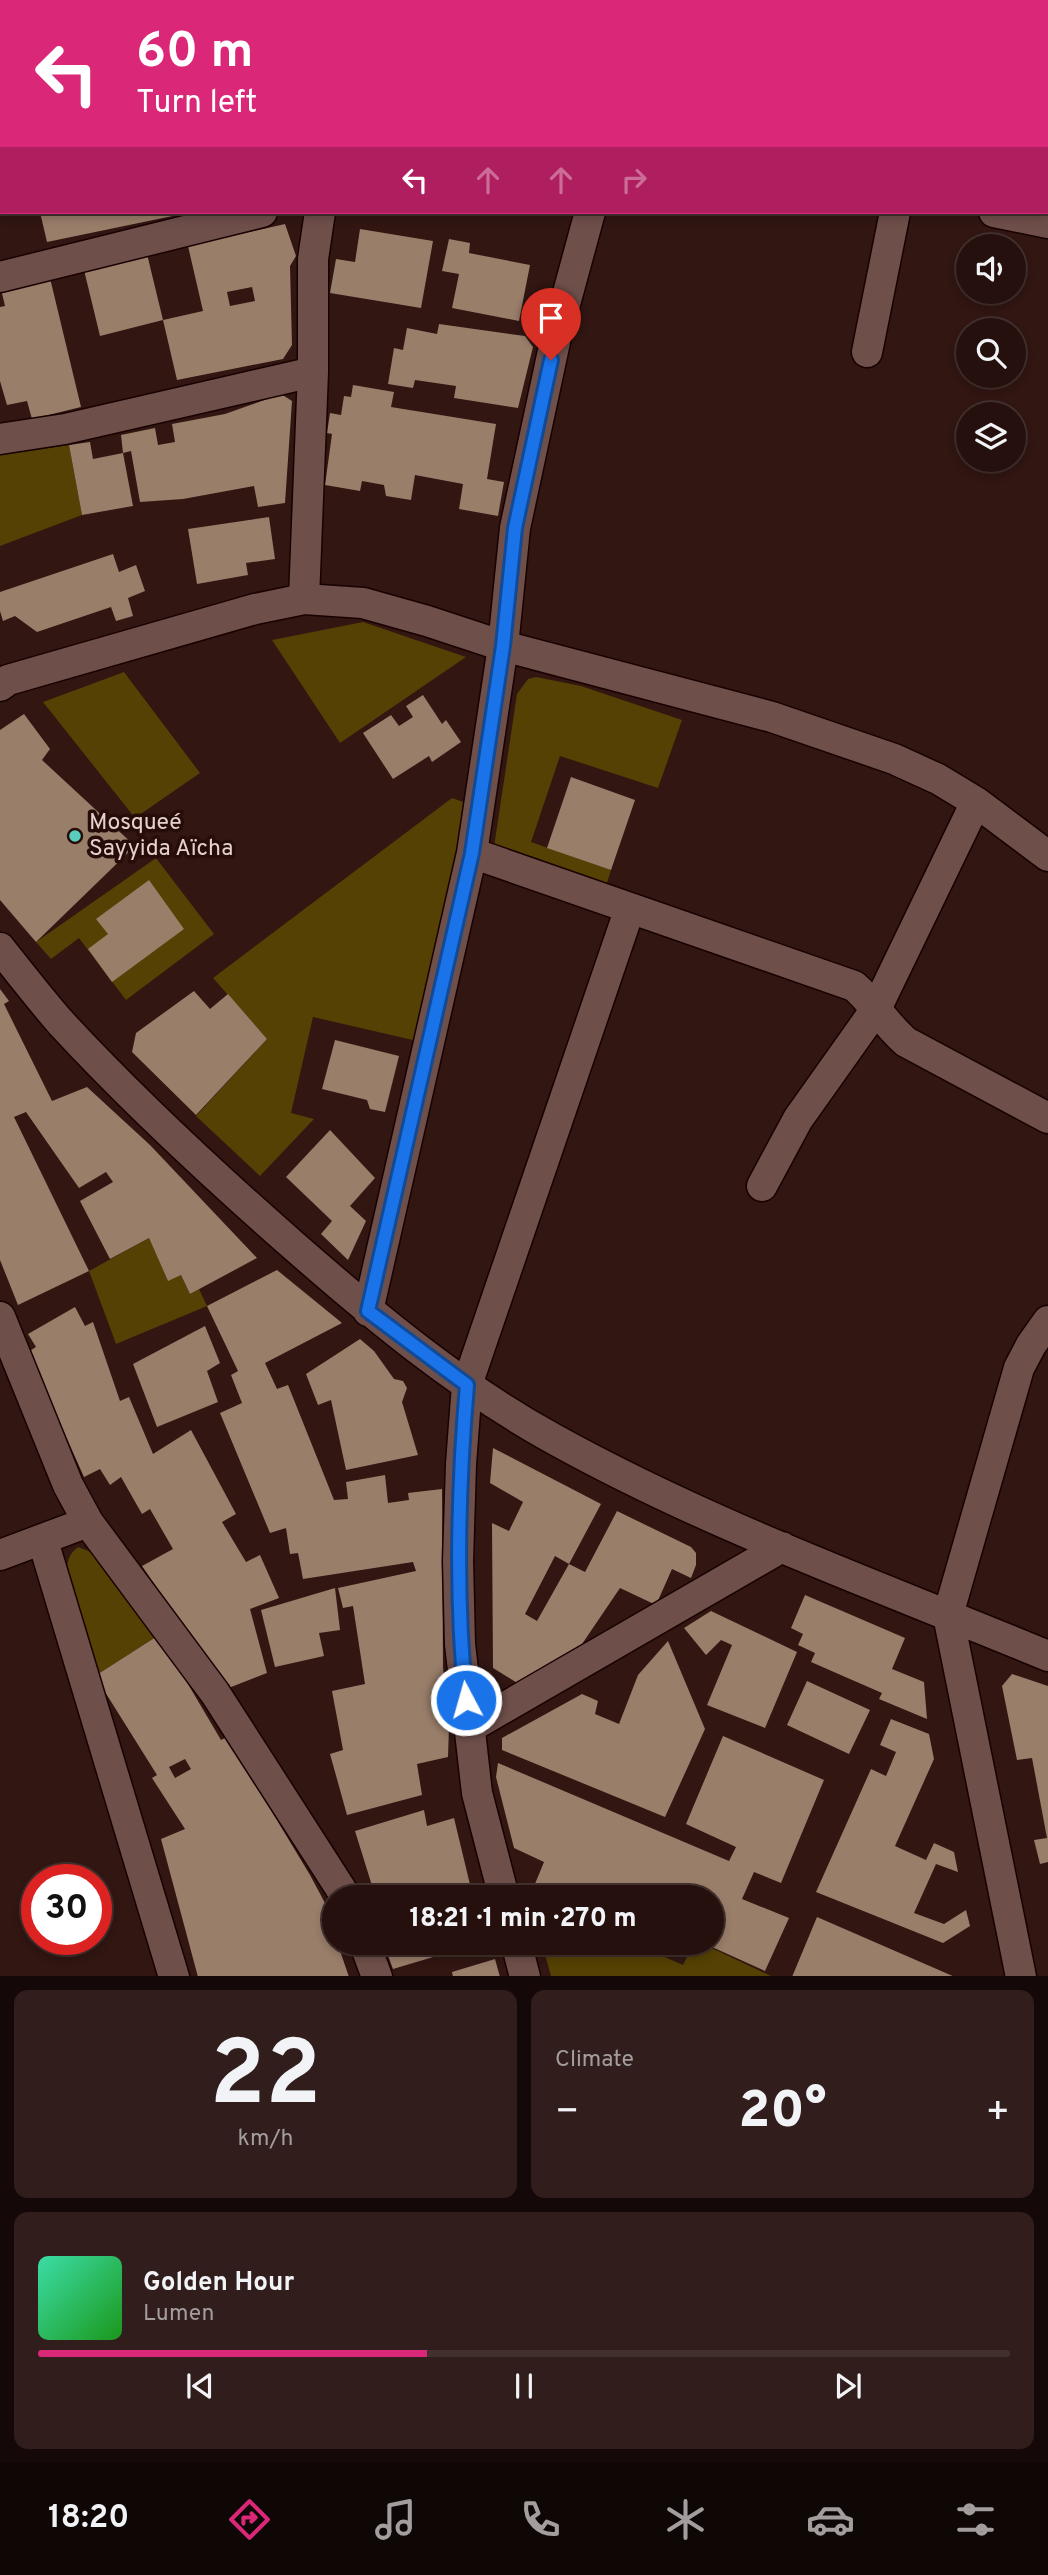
<!DOCTYPE html>
<html lang="en">
<head>
<meta charset="utf-8">
<style>
	:root { --surface:#25100e; --page:#311e1c; --text:#f1f3f6; --muted:#a39d9e; --line:#42302e; --accent:#db2777 }
	body { margin:0; font-family:Overpass,sans-serif; background:var(--page); color:var(--text); height:100vh; display:flex; flex-direction:column; font-size:26px; white-space:nowrap }
	* { box-sizing:border-box; margin:0 }
	p { font-size:23px; color:var(--muted) }
	.icon { flex:none; width:38px; height:38px; fill:none; stroke:currentColor; stroke-width:2; stroke-linecap:round; stroke-linejoin:round }
	.map { position:relative; height:1976px; overflow:hidden }
	.side { display:flex; flex-direction:column; gap:14px; padding:14px; background:#140908; flex:1 }
	.side>* { flex:none }
	.guide { position:absolute; left:0px; top:0px; width:1048px; height:214px; box-shadow:0 4px 10px #0003,0 0 0 2px var(--line); background:#db2777; color:#fff; overflow:hidden }
	.tools { position:absolute; left:956px; top:234px; display:grid; gap:14px }
	.tools a { display:grid; place-items:center; width:70px; height:70px; border-radius:50%; background:var(--surface); box-shadow:0 4px 10px #0003,0 0 0 2px var(--line); font-size:35px }
	.speed { position:absolute; left:21px; top:1864px; display:flex; gap:14px; font-size:35px; font-weight:700; text-align:center }
	.speed>* { display:grid; place-content:center; width:91px; height:91px; border-radius:50%; background:var(--surface); box-shadow:0 4px 10px #0003,0 0 0 2px var(--line); line-height:1 }
	.speed .limit { border:10px solid #d22; background:#fff; color:#111 }
	.pin { position:absolute; display:grid; place-items:center; width:60px; height:60px; color:#fff; margin:-72px -30px; border-radius:50% 50% 50% 0; rotate:-45deg; box-shadow:0 0 7px #0007 }
	.pin .icon { rotate:45deg }
	.me { position:absolute; width:77px; margin:-38px; rotate:354deg; stroke-linejoin:round; filter:drop-shadow(0 0 5px #0008) }
	.turn { display:flex; align-items:center; gap:24px; height:147px; padding:0 21px; font-size:32px }
	.turn .icon { width:91px; height:91px; stroke-width:2.5 }
	.turn b { display:block; font-size:49px; line-height:60px }
	.lanes { display:flex; align-items:center; height:66px; padding:0 21px; background:#0003; justify-content:center; gap:35px; direction:ltr }
	.lanes .off { opacity:.35 }
	.big { font-size:52px; font-weight:800; line-height:1.1 }
	.side .widget { flex:1; display:flex; flex-direction:column; justify-content:center; gap:10px; min-width:0; padding:0 24px; border-radius:14px; background:var(--page) }
	.side .dial { align-items:center; gap:0 }
	.dial b { font-size:91px; line-height:1 }
	.song { display:flex; align-items:center; gap:21px }
	.cover { width:84px; height:84px; border-radius:10px; background:linear-gradient(135deg,hsl(160 70% 55%),hsl(120 70% 35%)) }
	.played { height:7px; border-radius:4px; background:linear-gradient(90deg,var(--accent) 40%,var(--line) 40%) }
	.keys { display:flex; justify-content:space-around; direction:ltr }
	.heat { display:flex; justify-content:space-between; align-items:center; font-size:38px; direction:ltr }
	.side .tiles { flex:1; display:grid; gap:14px; grid-template-columns:1fr 1fr }
	.widget:last-child { grid-column:span 2 }
	.trip { position:absolute; left:322px; top:1885px; width:402px; height:70px; border-radius:35px; background:var(--surface); box-shadow:0 4px 10px #0003,0 0 0 2px var(--line); font-weight:800; line-height:70px; text-align:center }
	.tabs { display:flex; height:112px; justify-content:space-around; align-items:center; background:#0f0606; color:var(--muted) }
	.tabs .icon { width:49px; height:49px }
	.tabs .active { color:var(--accent) }
	.tabs b { font-size:32px; color:var(--text) }
	.map>svg:first-child { display:block }
	.green { fill:#544103 }
	.building { fill:#997e6a; fill-rule:evenodd }
	.lines { fill:none; stroke-linecap:round; stroke-linejoin:round }
	.street-casing { stroke:#180201; stroke-width:33 }
	.street { stroke:#6f4f4a; stroke-width:30 }
	.route-casing { stroke:#114b97; stroke-width:18 }
	.route { stroke:#1a73e8; stroke-width:12 }
	.poi-dot { fill:#5acebd; stroke:#270d0a; stroke-width:2.5 }
	.labels { text-anchor:middle; dominant-baseline:central; stroke-width:7; stroke-linejoin:round; paint-order:stroke }
	.poi-label { font-size:23px; fill:#e5d2cf; stroke:#270d0a; text-anchor:start }
</style>
</head>
<body>
<div class="map">
<svg width="1048" height="1977" viewBox="0 0 1048 1977">
	<rect width="100%" height="100%" fill="#311612"/>
	<path class="green" d="M69 445 82 515 0 546V455Z
		M363 622 466 657 340 743 272 640Z
		M124 672 200 773 135 818 43 702Z
		M536 677 581 686 682 720 658 788 560 756 531 842 611 870 606 886 494 847 517 694 528 679Z
		M452 798 466 803 417 1041 313 1017 291 1113 314 1119 260 1176 196 1116 267 1039 213 978Z
		M156 858 214 934 126 1000 79 938 51 959 36 942Z
		M149 1238 168 1280 181 1275 190 1294 199 1289 207 1306 116 1344 89 1271Z
		M78 1547 96 1554 159 1635 95 1676 67 1572C67 1561 69 1554 78 1547Z
		M542 1943H633L683 1965 694 1943H701L771 1976H551Z"/>
	<path class="building" d="M40 212H187V213L47 242Z
		M285 224 296 256 290 266 292 345 283 359 177 380 163 320 100 336 84 270 147 254 163 320 203 311 188 246ZM252 287 255 301 230 306 227 292Z
		M360 229 433 241 421 308 330 293 336 259 355 262Z
		M449 239 470 243 469 253 530 265 519 321 452 308 459 274 442 271Z
		M50 278 81 407 32 419 27 401 7 405 0 381V307L5 306 1 289Z
		M439 324 525 336 533 347 518 408 454 398 456 386 415 380 413 388 388 384 394 348 403 350 407 328 437 334Z
		M353 385 394 392 391 407 496 424 487 479 504 482 498 516 459 509 463 484 415 475 411 500 386 496 384 485 362 481 360 491 325 485 332 434 327 433 330 413 341 415 344 396 351 397Z
		M281 394 292 401 285 503 258 507 254 486 183 499 140 502 131 451 123 453 121 435 155 428 158 445 175 442 172 424 225 414Z
		M90 442 93 459 123 453 133 506 82 515 69 445Z
		M269 517 275 559 246 563 248 575 197 584 188 529Z
		M113 554 119 572 136 565 145 591 128 598 133 616 116 621 111 607 37 632 15 616 3 621 0 611V592Z
		M423 695 442 724 446 720 461 742 432 762 429 756 393 779 363 733 391 715 399 726 413 717 406 706Z
		M24 714 50 749 42 760 135 846 36 942 0 900V730Z
		M571 777 635 800 611 870 547 848Z
		M149 880 184 929 112 982 88 949 108 934 96 919Z
		M0 989 9 1001 4 1004 52 1101 87 1087 150 1145 257 1258 190 1294 181 1275 168 1281 149 1238 110 1259 80 1201 113 1182 106 1172 79 1188 26 1112 14 1117 89 1271 18 1305 0 1260Z
		M194 991 210 1009 228 994 267 1039 196 1115 132 1052 136 1033Z
		M335 1040 399 1056 385 1112 370 1109 367 1100 322 1089Z
		M330 1130 375 1178 350 1206 366 1221 348 1260 321 1234 332 1221 286 1177Z
		M277 1270 342 1323 265 1363 277 1389 288 1385 334 1500 348 1499 346 1482 385 1475 388 1503 409 1500 408 1493 442 1489 443 1667 449 1727 448 1757 417 1764 422 1795 347 1815 330 1754 343 1750 332 1691 365 1684 353 1606 343 1608 338 1588 416 1571 413 1562 303 1579 298 1553 290 1554 286 1528 270 1533 220 1413 242 1403 231 1375 238 1371 207 1306Z
		M75 1307 85 1326 93 1322 120 1401 129 1397 153 1454 191 1430 236 1514 222 1522 246 1562 260 1555 279 1598 250 1609 267 1673 226 1689 142 1566 173 1549 150 1509 142 1514 121 1477 110 1485 100 1469 84 1477 28 1352 36 1347 28 1334Z
		M205 1326 220 1363 207 1371 218 1402 157 1427 133 1364Z
		M360 1339 374 1351 394 1379 403 1381 407 1388 402 1402 418 1455 346 1470 331 1400 318 1405 306 1374Z
		M493 1448 601 1504 569 1564 585 1572 617 1511 691 1547 696 1553V1565L691 1578 672 1569 656 1605 620 1588 580 1647 519 1684 493 1668 492 1523 509 1531 523 1502 490 1483ZM555 1556 569 1564 537 1621 525 1614Z
		M335 1588 340 1630 319 1633 324 1656 275 1667 261 1610Z
		M805 1595 905 1638 892 1669 924 1682 927 1719 879 1699 882 1693 811 1662 815 1653 798 1645 803 1634 791 1628Z
		M711 1611 797 1652 765 1728 707 1705 732 1645 721 1640 706 1655 684 1628Z
		M159 1635 221 1740 227 1737 310 1875 334 1920V1923L330 1926 334 1942H337L349 1977H198L161 1839 185 1829 152 1778 157 1775 95 1676ZM185 1759 191 1769 175 1778 169 1767Z
		M668 1641 705 1729 665 1817 502 1750V1738L582 1694 598 1701 595 1714 619 1724 638 1675Z
		M1012 1674 1048 1686V1862L1040 1864 1034 1840 1047 1838 1032 1758 1017 1760 1002 1686Z
		M807 1681 870 1710 849 1754 787 1725Z
		M891 1719 929 1734 934 1759 895 1846 926 1860 934 1843 954 1852 958 1872 936 1864 914 1913 944 1924 966 1910 970 1926 943 1943 816 1892 871 1769 886 1776 896 1752 880 1745Z
		M723 1736 824 1780 781 1883 754 1872 742 1899 789 1918 765 1971 701 1942H712V1897L530 1896 544 1862 514 1848 496 1777 498 1763 729 1861 736 1847 686 1824Z
		M424 1810 427 1826 454 1818 473 1897H365L364 1895 374 1892 355 1831Z
		M817 1917 955 1977H792Z
		M383 1942H480V1943L393 1969Z
		M495 1959 500 1977H453L452 1972Z"/>
	<g class="lines">
		<g class="street-casing">
			<path id="street" d="M285 0V2
				M406 2 420 0
				M648 2V0
				M942 2V0
				M0 71H2
				M1046 144 1048 142
				M994 212 1048 223
				M0 277 262 212
				M867 352 895 212
				M0 439 65 429 313 372
				M304 599 313 372V259L320 212
				M0 686 8 680 255 609 304 599 363 603 427 621 503 646 772 717 894 759 938 779 976 802 1048 856
				M472 853 854 986C874 1003 886 1025 906 1042L1048 1118
				M0 948C20 973 40 999 61 1023 134 1102 213 1175 294 1246 375 1317 458 1386 552 1438 710 1526 882 1587 1048 1656
				M762 1186 798 1119 876 1009 976 802
				M368 1311 472 853 503 646 515 528 556 337 590 212
				M0 1317 68 1485 88 1522 215 1693 346 1897
				M43 1541 174 1977
				M0 1555 88 1522
				M469 1728 782 1547
				M504 1897 477 1793 460 1644 458 1561 461 1464 467 1385 630 908
				M364 1942 377 1977
				M516 1942 525 1977
				M1021 1977 948 1615 1019 1368 1031 1345 1048 1321"/>
		</g>
		<use href="#street" class="street"/>
	</g>
	<g class="lines">
		<g class="route-casing">
			<path id="route" d="M466 1700C455 1595 458 1490 467 1385L368 1311 472 853 503 646 515 528 551 360"/>
		</g>
		<use href="#route" class="route"/>
	</g>
	<circle class="poi-dot" cx="75" cy="836" r="7"/>
	<g class="labels">
		<g class="poi-label">
			<text x="89" y="823">Mosqueé<tspan x="89" dy="26">Sayyida Aïcha</tspan></text>
		</g>
	</g>
</svg>
<div class="tools">
<a><svg class="icon" aria-label="sound" viewBox="0 0 24 24"><path d="M4 9h4l5-4v14l-5-4H4zM17 9q2 3 0 6"/></svg></a>
<a><svg class="icon" aria-label="search" viewBox="0 0 24 24"><circle cx="10" cy="10" r="6"/><path d="M15 15l6 6"/></svg></a>
<a><svg class="icon" aria-label="layers" viewBox="0 0 24 24"><path d="M12 4l9 5-9 5-9-5zM3 14l9 5 9-5"/></svg></a>
</div>
<div class="speed"><div class="limit">30</div></div>
<div class="pin" style="left:551px;top:360px;background:#d93025"><svg class="icon" aria-label="arrive" viewBox="0 0 24 24"><path d="M6 21V4h12l-3 4 3 4H6"/></svg></div>
<svg class="me" style="left:466px;top:1700px" viewBox="-20 -20 40 40"><circle r="17" fill="#1a73e8" stroke="#fff" stroke-width="3"/><path d="M0-11L8 9 0 5-8 9z" fill="#fff"/></svg>
<div class="trip">18:21 · 1 min · 270 m</div>
<div class="guide">
<div class="turn"><svg class="icon" aria-label="left" viewBox="0 0 24 24"><path d="M17 20v-9H6M10 6l-5 5 5 5"/></svg><div><b>60 m</b>Turn left</div></div>
<div class="lanes"><svg class="icon" aria-label="left" viewBox="0 0 24 24"><path d="M17 20v-9H6M10 6l-5 5 5 5"/></svg><svg class="icon off" aria-label="ahead" viewBox="0 0 24 24"><path d="M12 20V5M6 11l6-6 6 6"/></svg><svg class="icon off" aria-label="ahead" viewBox="0 0 24 24"><path d="M12 20V5M6 11l6-6 6 6"/></svg><svg class="icon off" aria-label="right" viewBox="0 0 24 24"><path d="M7 20v-9h11M14 6l5 5-5 5"/></svg></div>
</div>
</div>
<section class="side">
<div class="tiles">
<div class="widget dial"><b>22</b><p>km/h</p></div>
<div class="widget"><p>Climate</p>
<div class="heat"><a>−</a><b class="big">20°</b><a>+</a></div>
</div>
<div class="widget">
<div class="song"><i class="cover"></i><div><b>Golden Hour</b><p>Lumen</p></div></div>
<div class="played"></div>
<div class="keys"><svg class="icon" aria-label="previous" viewBox="0 0 24 24"><path d="M18 5L8 12l10 7zM5 5v14"/></svg><svg class="icon" aria-label="pause" viewBox="0 0 24 24"><path d="M8 5v14M16 5v14"/></svg><svg class="icon" aria-label="next" viewBox="0 0 24 24"><path d="M6 5l10 7-10 7zM19 5v14"/></svg></div>
</div>
</div>
</section>
<nav class="tabs">
<b>18:20</b>
<svg class="icon active" aria-label="directions" viewBox="0 0 24 24"><path d="M12 3l9 9-9 9-9-9zM9 14v-3h6M13 9l2 2-2 2"/></svg>
<svg class="icon" aria-label="music" viewBox="0 0 24 24"><path d="M9 18V5l10-2v13"/><circle cx="6" cy="18" r="3"/><circle cx="16" cy="16" r="3"/></svg>
<svg class="icon" aria-label="phone" viewBox="0 0 24 24"><path d="M5 4h4l2 5-3 2q2 4 5 5l2-3 5 2v4C11 20 4 13 5 4z"/></svg>
<svg class="icon" aria-label="climate" viewBox="0 0 24 24"><path d="M12 3v18M4 7l16 10M4 17L20 7"/></svg>
<svg class="icon" aria-label="car" viewBox="0 0 24 24"><path d="M5 17H2v-5l4-1 3-4h7l3 4 3 1v5h-3M9 17h6M6 11h13"/><circle cx="7" cy="17" r="2"/><circle cx="17" cy="17" r="2"/></svg>
<svg class="icon" aria-label="filters" viewBox="0 0 24 24"><path d="M4 7h16M4 17h16"/><circle cx="9" cy="7" r="2"/><circle cx="15" cy="17" r="2"/></svg>
</nav>
</body>
</html>
